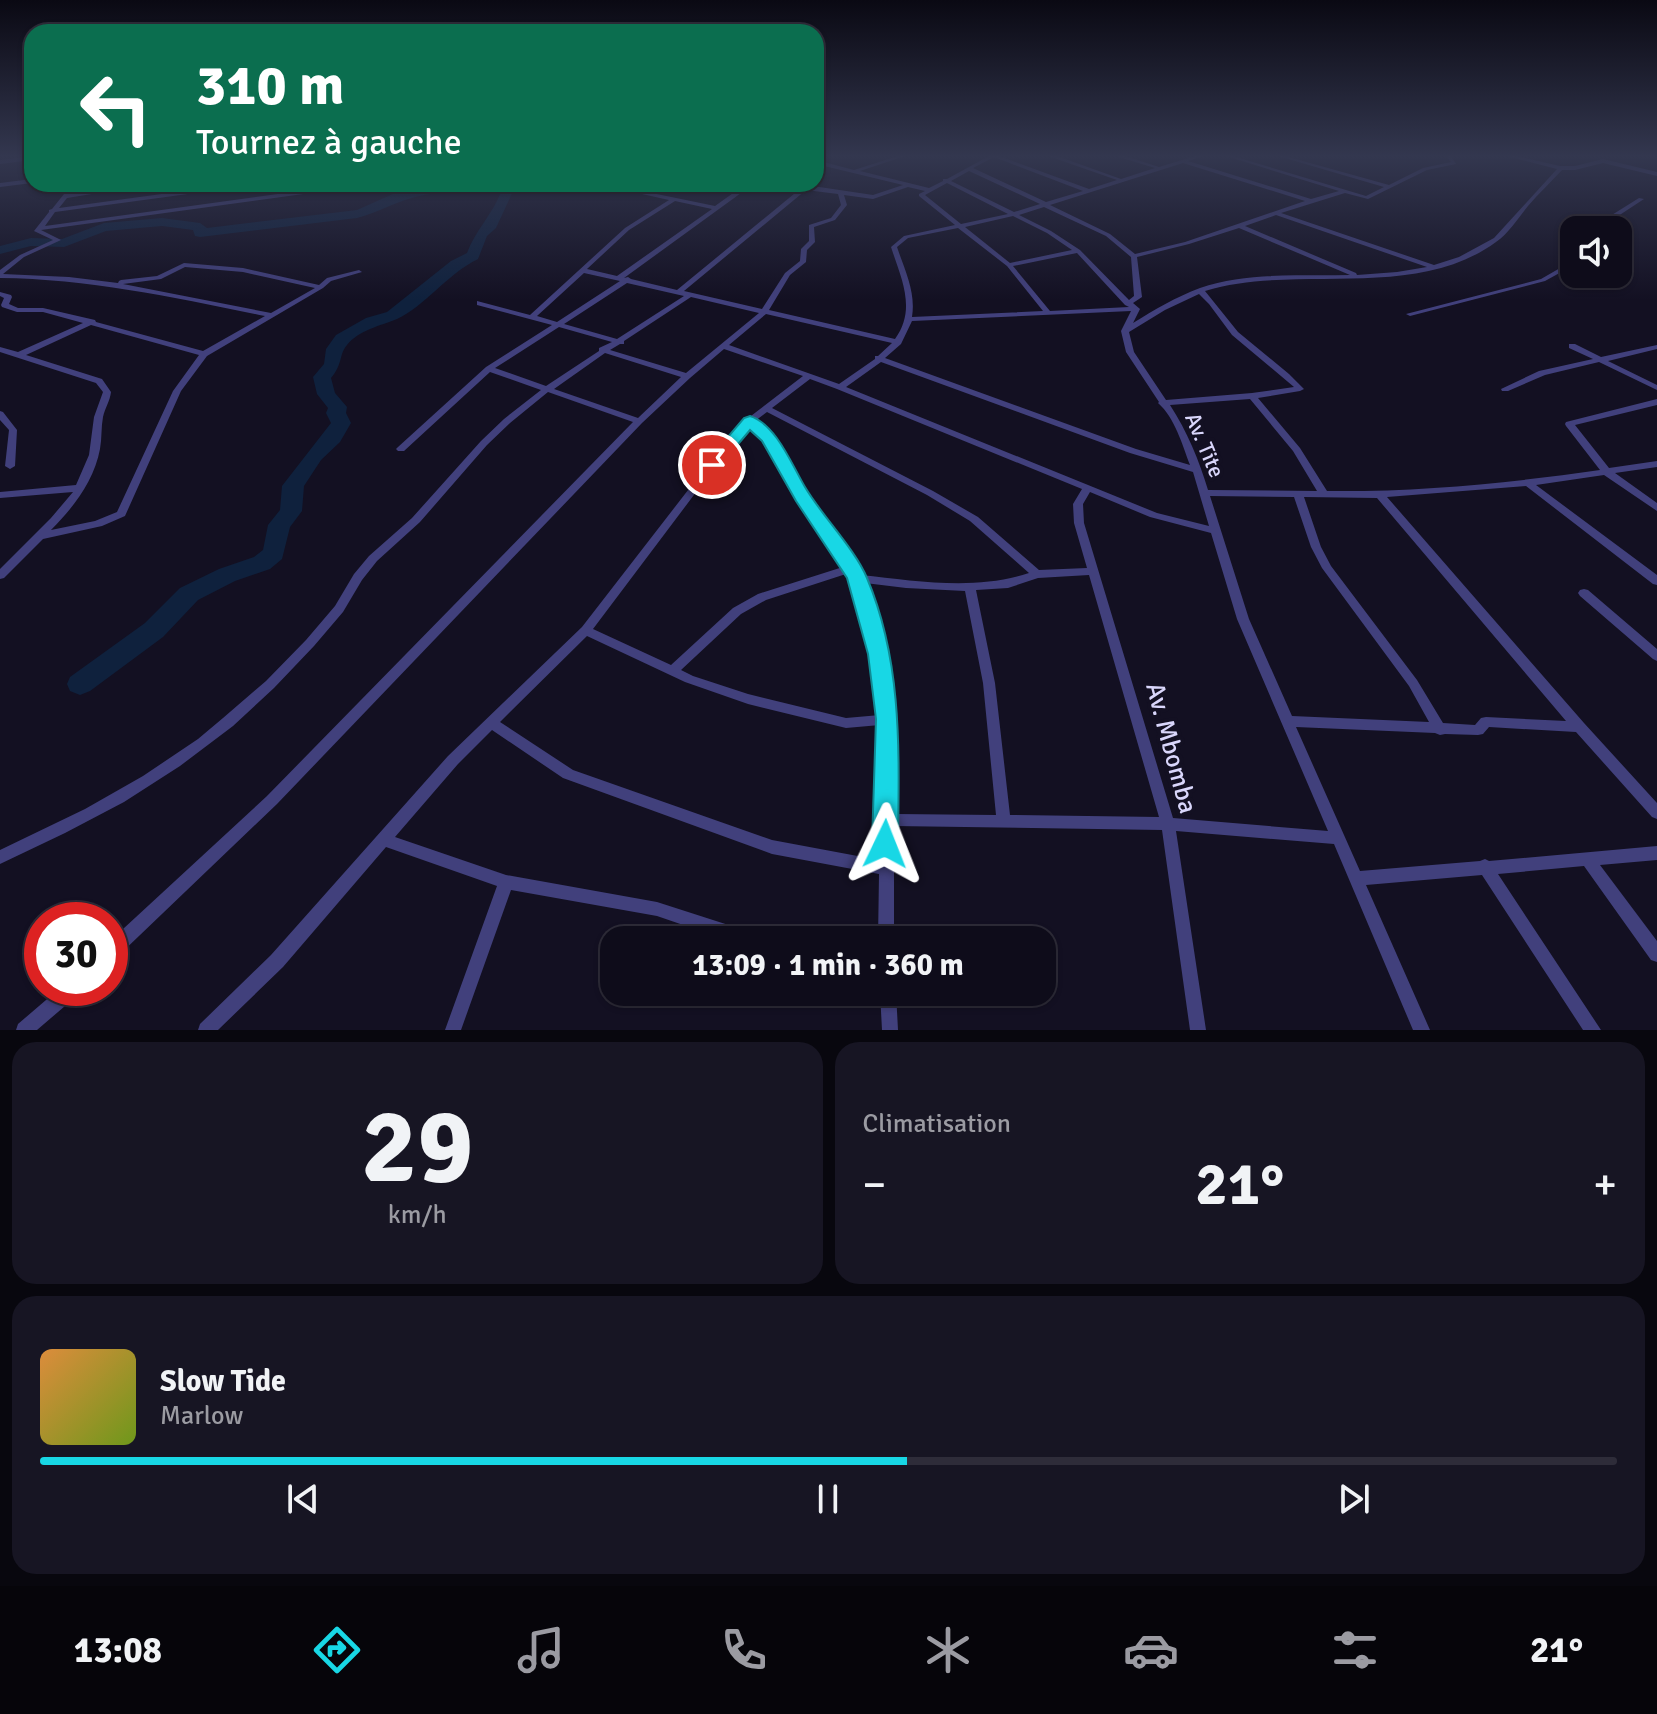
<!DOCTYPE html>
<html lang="fr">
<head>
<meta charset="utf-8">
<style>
	:root { --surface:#0e0c1a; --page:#171523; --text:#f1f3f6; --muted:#9b9ba2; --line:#2e2c39; --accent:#18d7e5 }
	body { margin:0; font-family:Signika,sans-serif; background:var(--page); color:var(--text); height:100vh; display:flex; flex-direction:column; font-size:30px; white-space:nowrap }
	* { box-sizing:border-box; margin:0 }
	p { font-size:26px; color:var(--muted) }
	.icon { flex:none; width:44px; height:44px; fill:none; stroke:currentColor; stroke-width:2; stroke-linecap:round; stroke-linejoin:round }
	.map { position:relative; height:1030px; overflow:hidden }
	.drawer { display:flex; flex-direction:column; gap:12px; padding:12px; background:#08070e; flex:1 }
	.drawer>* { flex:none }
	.banner { position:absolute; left:24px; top:24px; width:800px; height:168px; border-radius:24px; box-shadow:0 2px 6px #0004,0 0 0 2px var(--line); background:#0b6e4f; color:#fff; overflow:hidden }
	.controls { position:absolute; left:1560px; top:216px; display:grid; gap:16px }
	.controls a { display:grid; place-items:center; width:72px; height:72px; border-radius:16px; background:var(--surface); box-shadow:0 2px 6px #0004,0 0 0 2px var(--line); font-size:40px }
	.speed { position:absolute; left:24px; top:902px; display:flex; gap:16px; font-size:40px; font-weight:700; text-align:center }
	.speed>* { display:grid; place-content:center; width:104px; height:104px; border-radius:50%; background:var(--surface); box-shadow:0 2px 6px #0004,0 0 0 2px var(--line); line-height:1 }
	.speed .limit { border:12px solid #d22; background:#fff; color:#111 }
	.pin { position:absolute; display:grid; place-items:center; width:68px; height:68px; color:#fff; margin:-34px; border:4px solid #fff; border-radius:50%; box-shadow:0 2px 8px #0007 }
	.me { position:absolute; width:88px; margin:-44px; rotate:2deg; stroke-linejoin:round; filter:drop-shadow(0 0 6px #0008) }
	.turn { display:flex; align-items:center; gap:28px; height:168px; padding:0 40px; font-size:36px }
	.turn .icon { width:104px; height:104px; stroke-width:2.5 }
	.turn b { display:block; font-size:56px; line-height:68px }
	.big { font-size:60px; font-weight:800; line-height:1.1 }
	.drawer .widget { flex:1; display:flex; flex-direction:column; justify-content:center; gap:12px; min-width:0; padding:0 28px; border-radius:24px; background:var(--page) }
	.drawer .dial { align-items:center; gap:0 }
	.dial b { font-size:104px; line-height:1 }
	.song { display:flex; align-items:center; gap:24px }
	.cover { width:96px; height:96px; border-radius:12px; background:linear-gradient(135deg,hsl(30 70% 55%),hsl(80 70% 35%)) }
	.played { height:8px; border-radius:4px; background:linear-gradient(90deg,var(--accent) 55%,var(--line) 55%) }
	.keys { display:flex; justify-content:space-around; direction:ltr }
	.heat { display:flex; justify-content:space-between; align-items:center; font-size:44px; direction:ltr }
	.drawer .tiles { flex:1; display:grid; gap:12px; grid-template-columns:1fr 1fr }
	.widget:last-child { grid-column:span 2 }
	.trip { position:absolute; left:600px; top:926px; width:456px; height:80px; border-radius:24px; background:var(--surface); box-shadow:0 2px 6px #0004,0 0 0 2px var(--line); font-weight:800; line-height:80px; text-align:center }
	.tab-bar { display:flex; height:128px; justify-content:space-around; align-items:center; background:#06050a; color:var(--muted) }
	.tab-bar .icon { width:56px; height:56px }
	.tab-bar .current { color:var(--accent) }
	.tab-bar b { font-size:36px; color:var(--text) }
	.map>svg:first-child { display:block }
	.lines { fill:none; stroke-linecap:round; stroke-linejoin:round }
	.river { fill:#0f213d; fill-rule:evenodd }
	.minor { fill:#41407c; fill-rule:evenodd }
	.route { fill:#18d7e5; stroke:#108c95; stroke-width:2 }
	.labels { text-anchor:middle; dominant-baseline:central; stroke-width:8; stroke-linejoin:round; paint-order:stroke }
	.street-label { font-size:22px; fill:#d9d6fb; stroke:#131022 }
	.near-street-label { font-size:26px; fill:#d9d6fb; stroke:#131022 }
</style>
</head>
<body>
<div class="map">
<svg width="1657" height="1030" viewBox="0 0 1657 1030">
	<rect width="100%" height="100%" fill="#131022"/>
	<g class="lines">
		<path class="river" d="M449 184H525L514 189 496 228 487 236 478 259C447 274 424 307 397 319 380 326 359 330 347 345 339 354 343 364 331 378L335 393 347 407 346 413 351 423 340 442 321 460 304 486 302 511 290 527 282 559 270 569 235 581 198 600 163 637 90 691 80 695 70 691 67 684 70 677 145 623 180 588 219 569 254 557 263 550 268 525 280 510 282 486 331 423 326 413 328 408 317 394 313 377 324 364 326 349 336 335 366 318 387 312 451 261 467 253C475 231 492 215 501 192 475 196 450 191 424 195 400 199 380 212 357 218L200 237 195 236 193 230 162 226 106 231 64 247 31 246 0 254V246L31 238 62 239 104 223 162 218 200 223 207 228 357 210 395 193Z"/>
		<path class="minor" d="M32 156V160L0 164V160Z
			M898 156H905L860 171 929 188 943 181V179H947L989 156H999L1089 189 1117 180 1051 157V156H1057L1121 179 1155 168 1119 157V156H1125L1159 167 1195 156H1201V157L1188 161 1311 199 1339 191 1226 156H1233L1366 196 1384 187 1278 156H1285L1389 185 1423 168 1451 162 1446 156H1451L1456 164 1427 170 1368 199 1345 193 1281 213 1434 265 1459 257 1494 238 1557 169 1510 157V156H1516L1560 166H1575L1603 159 1657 172V176L1603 163 1575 170H1562C1551 182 1539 193 1528 206 1518 218 1509 233 1496 242 1414 302 1296 263 1205 291L1238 332 1289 374 1304 389 1300 391 1258 398 1300 448 1327 491C1419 492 1510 483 1600 470L1566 426 1565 424 1566 422 1657 399V405L1575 425 1609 468 1657 461V467L1615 473 1657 503V511L1604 475 1536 485 1657 575V585L1653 584 1526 486 1387 497 1584 723 1657 803V819L1652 817 1576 732 1489 727 1483 734 1478 735 1445 734 1440 735 1435 733 1296 727 1360 871 1480 861 1485 859 1489 861 1657 846V860L1600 865 1657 941V962L1651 960 1584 866 1498 874 1601 1030H1583L1482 875 1366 885 1430 1030H1413L1334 844 1176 831 1206 1030H1190L1162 830 894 826V940H878L879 874 772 854 563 778 492 730 458 764 395 837 506 875 657 902 744 930 767 934 769 940H727L657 916 511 890 461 1030H445L497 886 386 847 283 967 218 1030H198L200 1024 271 955 448 756 582 627 709 463 747 419 803 376 724 349 690 378 642 423 277 804 116 958 110 960V941L267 796 633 422 548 392 510 423 487 445 420 522 377 561 362 580 343 612 314 646 274 688 233 726 180 766 124 802 65 833 0 864V850L85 809 143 776 198 739 223 718 266 681 306 640 335 606 354 574 369 556 412 518 481 441 504 419 541 390 490 372 404 451H398L396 449 398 447 486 367 552 325 477 305V301L530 315 625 228 669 200 642 194 643 184H649L647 192 715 206 736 191 735 186H725L722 184H740L741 193 624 278 628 277 631 279 677 290 800 189 770 184 806 185 873 195 903 185 816 164V160L854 170ZM994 157 1083 191 1046 202 973 168ZM1183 163 1305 201 1185 242 1135 254 1110 234 1050 205ZM969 171 1040 204 1014 212 951 181ZM947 183 1008 214 961 224 925 195ZM908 187 925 191 919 194V196L955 225 904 236 891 247C901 278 917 309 895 339L769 310 790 275 806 262 807 250 815 242 814 227 835 220 847 205 844 195 873 199ZM806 190 838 194 841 205 831 218 809 225V241L801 249 800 261 785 273 762 309 684 291ZM675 201 712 209 617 276 587 269 629 230ZM1044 207 1106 236 1131 257 1134 296 1129 300 1080 250 1051 231 1019 215ZM1276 215 1427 267 1397 272 1357 275 1356 273 1245 226ZM1013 216 1047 233 1072 250 1010 263 965 227ZM958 228 1007 266 1043 311 912 317C916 292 905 271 897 247L908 238ZM1239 228 1350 275C1301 276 1247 272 1200 288 1176 297 1154 310 1133 323L1140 309 1133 303 1142 297 1137 257 1189 244ZM1077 253 1125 305 1129 307 1050 311 1013 266ZM584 273 620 281 557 322 537 316ZM627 283 684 296 617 339 564 324ZM1199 294 1209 304 1232 335 1294 387 1252 393 1166 400 1134 352 1129 332 1165 310ZM691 297 759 313 686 373 610 350 620 344H624V341ZM1131 311 1121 331 1126 352 1159 402 1158 403C1175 418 1182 444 1190 465L1136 449 885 358 901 344 912 321ZM766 314 892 343 878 356H875V359L839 384 729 345ZM559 327 612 342 599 348V351L546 386 495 368ZM605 353 681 377 638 418 554 389ZM881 362 1130 453 1193 472 1209 526 1157 513 846 387ZM810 379 837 389 1082 489 1073 504 1074 523 1087 568 1039 570 978 517 933 491 772 408ZM1250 399 1293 451 1317 491 1208 490C1199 460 1187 431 1170 405ZM767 412 927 495 970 521 1029 573C976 591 916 581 861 575 846 547 826 524 808 498 790 472 777 444 755 421ZM750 426 769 449 802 503 846 566 758 594 733 608 671 665 593 629 715 467ZM1090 492 1150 517 1211 533 1237 619 1328 831 1173 818 1084 523 1083 504ZM1210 496 1294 497 1311 547 1322 568 1409 686 1429 722 1292 716 1249 619ZM1304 497 1377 498 1566 721 1486 717 1481 718 1475 725 1443 723 1417 680 1331 566 1321 547ZM849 573C869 617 878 666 880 715L846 718 748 694 693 676 681 670 741 614 766 600ZM1089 575 1159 817 1010 815 995 683 976 590 1008 588 1038 578ZM865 583 906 588 965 591 983 683 996 815 895 814 893 722 894 719 887 660 877 617ZM587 636 685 682 748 704 846 728 880 725 879 860 772 840 573 770 500 722Z
			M32 179V183L0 187V183Z
			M72 184H78L70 194 139 184H154L67 198 59 208 235 184H250L247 186 55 212 45 226 350 184H365L362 186 41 230 61 240 24 257 3 274 69 277 118 283 119 281 121 280 157 276 184 263 243 268 319 285 327 278 359 270 362 272 331 281 323 288 207 356 181 391 125 516 102 526 43 539 4 578 0 579V569L51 518 73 492 0 498V492L76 485 89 455 94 417 103 392 96 383 0 352V347L18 352 83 323 43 312H17L2 307 1 305 4 298 0 296V292L11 295 12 297 9 304 18 308H43L95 320 96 322 203 351 265 316C177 298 90 279 0 278V270L20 255 53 240 34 231 49 212V210L52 209ZM185 267 243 272 315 288 271 313 123 284 161 279ZM91 325 199 355 173 391 117 512 95 521 51 530C73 508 94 481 100 449 102 438 101 427 103 417 105 408 110 401 111 392L102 379 26 355Z
			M1639 198 1644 199 1612 220 1608 230H1602L1607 218Z
			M1574 260V265L1545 281 1410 316 1406 314 1541 279Z
			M1569 344H1575L1601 357 1657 345V349L1608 361 1657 385V390L1599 362 1545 375 1508 391H1502L1501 389 1539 371 1593 359 1569 348Z
			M0 411 3 412 17 430 15 466 10 469 5 466 9 430 0 420Z
			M1584 589 1588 590 1657 649V661L1653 659 1580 596 1578 593 1580 590Z
			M60 988H81L79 994 37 1030H16L18 1024Z
			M880 992H896L898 1030H882Z"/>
	</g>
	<linearGradient id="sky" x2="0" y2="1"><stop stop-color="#0a0913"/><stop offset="0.52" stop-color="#33374f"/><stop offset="1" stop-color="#33374f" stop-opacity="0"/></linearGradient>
	<rect width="1657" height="300" fill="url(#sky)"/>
	<path class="route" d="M750 416C776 424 792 465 805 487 822 516 855 549 867 578 903 663 899 754 898 844L894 853 885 856 876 853 872 844 876 719 868 654 847 578 796 501 762 441 750 430 718 468H706L704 465 744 418Z"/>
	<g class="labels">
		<g class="street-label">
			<text transform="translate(1205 445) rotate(67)">Av. Tite</text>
		</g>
		<g class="near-street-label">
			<text transform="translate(1171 748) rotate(75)">Av. Mbomba</text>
		</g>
	</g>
</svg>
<div class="controls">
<a><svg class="icon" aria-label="sound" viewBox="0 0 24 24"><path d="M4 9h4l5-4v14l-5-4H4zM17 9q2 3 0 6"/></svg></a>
</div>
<div class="speed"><div class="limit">30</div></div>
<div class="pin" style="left:712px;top:465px;background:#d93025"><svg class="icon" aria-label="arrive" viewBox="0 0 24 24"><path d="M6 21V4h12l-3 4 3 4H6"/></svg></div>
<svg class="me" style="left:885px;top:844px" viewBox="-20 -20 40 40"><path d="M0-17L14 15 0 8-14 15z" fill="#18d7e5" stroke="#fff" stroke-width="4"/></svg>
<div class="trip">13:09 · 1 min · 360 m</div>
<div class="banner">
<div class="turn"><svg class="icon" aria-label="left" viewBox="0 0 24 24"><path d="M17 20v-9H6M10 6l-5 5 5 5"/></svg><div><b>310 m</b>Tournez à gauche</div></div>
</div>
</div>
<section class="drawer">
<div class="tiles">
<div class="widget dial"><b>29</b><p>km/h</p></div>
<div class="widget"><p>Climatisation</p>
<div class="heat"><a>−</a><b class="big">21°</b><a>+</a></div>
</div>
<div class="widget">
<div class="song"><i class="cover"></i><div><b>Slow Tide</b><p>Marlow</p></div></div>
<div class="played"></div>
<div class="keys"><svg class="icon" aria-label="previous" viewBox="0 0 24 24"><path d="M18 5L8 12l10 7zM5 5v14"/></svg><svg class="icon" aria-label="pause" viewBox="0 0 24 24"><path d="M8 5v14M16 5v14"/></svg><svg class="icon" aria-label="next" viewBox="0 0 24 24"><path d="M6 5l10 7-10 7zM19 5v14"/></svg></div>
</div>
</div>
</section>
<nav class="tab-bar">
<b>13:08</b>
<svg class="icon current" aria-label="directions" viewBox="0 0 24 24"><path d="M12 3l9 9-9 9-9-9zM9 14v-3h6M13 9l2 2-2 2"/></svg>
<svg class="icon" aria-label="music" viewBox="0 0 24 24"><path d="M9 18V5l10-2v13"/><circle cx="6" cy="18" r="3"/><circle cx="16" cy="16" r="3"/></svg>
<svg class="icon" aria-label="phone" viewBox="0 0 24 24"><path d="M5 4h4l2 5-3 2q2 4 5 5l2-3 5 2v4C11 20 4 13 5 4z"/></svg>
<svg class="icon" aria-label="climate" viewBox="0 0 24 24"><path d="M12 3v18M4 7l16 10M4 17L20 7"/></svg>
<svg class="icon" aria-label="car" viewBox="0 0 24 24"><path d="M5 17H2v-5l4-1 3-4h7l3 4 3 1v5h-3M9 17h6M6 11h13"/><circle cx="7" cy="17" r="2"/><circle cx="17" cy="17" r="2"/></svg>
<svg class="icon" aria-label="filters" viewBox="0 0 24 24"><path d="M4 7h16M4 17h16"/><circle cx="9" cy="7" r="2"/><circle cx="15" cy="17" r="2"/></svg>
<b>21°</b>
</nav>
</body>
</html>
